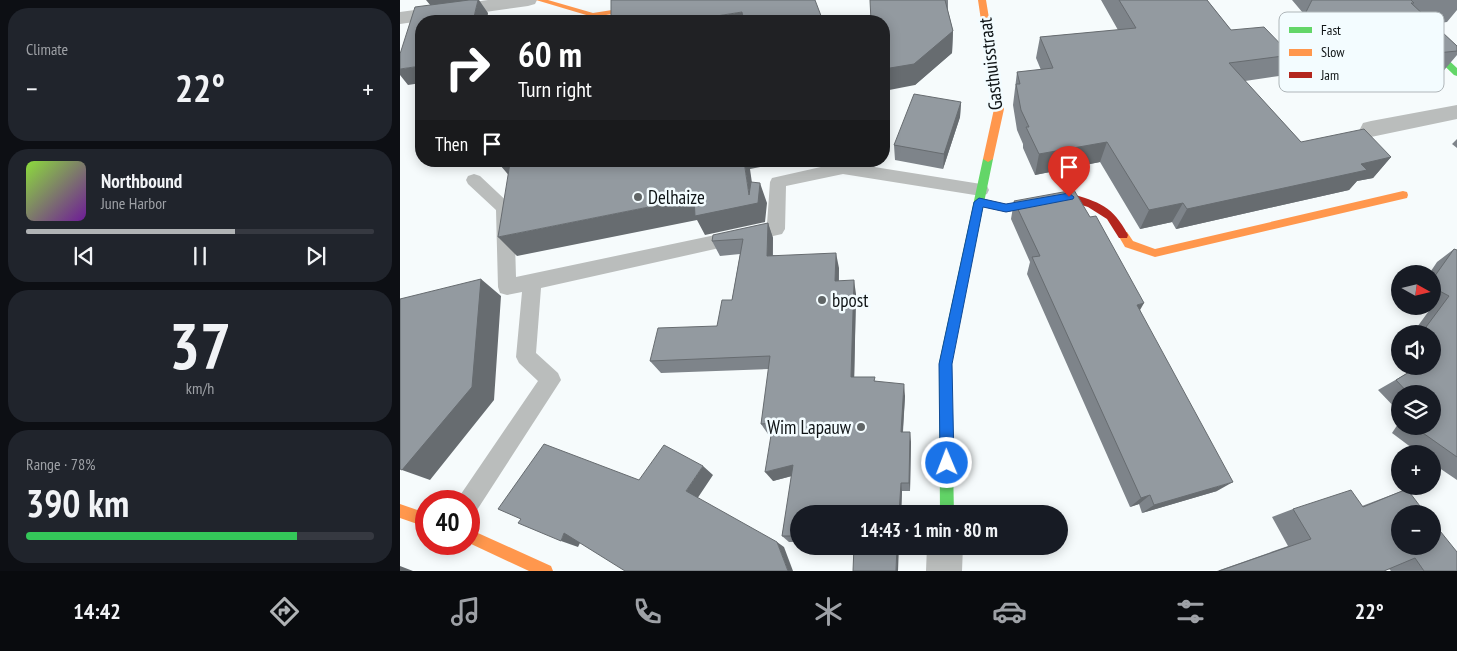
<!DOCTYPE html>
<html lang="en">
<head>
<meta charset="utf-8">
<style>
	:root { --surface:#171b24; --page:#20242c; --text:#f1f3f6; --muted:#9ea1a6; --line:#363941; --accent:#b0b3b5 }
	body { margin:0; font-family:"PT Sans Narrow",sans-serif; background:var(--page); color:var(--text); height:100vh; display:flex; flex-direction:column; font-size:19px; white-space:nowrap }
	* { box-sizing:border-box; margin:0 }
	p { font-size:16px; color:var(--muted) }
	.icon { flex:none; width:28px; height:28px; fill:none; stroke:currentColor; stroke-width:2; stroke-linecap:round; stroke-linejoin:round }
	.map { position:relative; flex:1; overflow:hidden }
	.drawer { display:flex; flex-direction:column; gap:8px; padding:8px; background:#0d0f14; width:400px }
	.drawer>* { flex:none }
	.hud { position:absolute; left:15px; top:15px; width:475px; height:152px; border-radius:20px; box-shadow:0 2px 12px #0003; background:#202124; color:#fff; overflow:hidden }
	.needle { width:32px; rotate:98deg }
	.buttons { position:absolute; left:991px; top:265px; display:grid; gap:10px }
	.buttons a { display:grid; place-items:center; width:50px; height:50px; border-radius:50%; background:var(--surface); box-shadow:0 2px 12px #0003; font-size:25px }
	.speed { position:absolute; left:15px; top:490px; display:flex; gap:10px; font-size:25px; font-weight:700; text-align:center }
	.speed>* { display:grid; place-content:center; width:65px; height:65px; border-radius:50%; background:var(--surface); box-shadow:0 2px 12px #0003; line-height:1 }
	.speed .limit { border:8px solid #d22; background:#fff; color:#111 }
	.pin { position:absolute; display:grid; place-items:center; width:42px; height:42px; color:#fff; margin:-51px -21px; border-radius:50% 50% 50% 0; rotate:-45deg; box-shadow:0 0 5px #0007 }
	.pin .icon { rotate:45deg }
	.me { position:absolute; width:55px; margin:-28px; rotate:359deg; stroke-linejoin:round; filter:drop-shadow(0 0 4px #0008) }
	.turn { display:flex; align-items:center; gap:18px; height:105px; padding:0 20px; font-size:22px }
	.turn .icon { width:65px; height:65px; stroke-width:2.5 }
	.turn b { display:block; font-size:35px; line-height:42px }
	.then { display:flex; align-items:center; height:48px; padding:0 20px; background:#0003; gap:10px; font-size:19px }
	.big { font-size:38px; font-weight:700; line-height:1.1 }
	.drawer .card { flex:1; display:flex; flex-direction:column; justify-content:center; gap:8px; min-width:0; padding:0 18px; border-radius:20px; background:var(--page) }
	.drawer .dial { align-items:center; gap:0 }
	.dial b { font-size:65px; line-height:1 }
	.song { display:flex; align-items:center; gap:15px }
	.cover { width:60px; height:60px; border-radius:8px; background:linear-gradient(135deg,hsl(90 70% 55%),hsl(280 70% 35%)) }
	.played { height:5px; border-radius:2px; background:linear-gradient(90deg,var(--accent) 60%,var(--line) 60%) }
	.keys { display:flex; justify-content:space-around; direction:ltr }
	.heat { display:flex; justify-content:space-between; align-items:center; font-size:28px; direction:ltr }
	.charge { height:8px; border-radius:4px; background:linear-gradient(90deg,#34c759 78%,var(--line) 0) }
	.trip { position:absolute; left:390px; top:505px; width:278px; height:50px; border-radius:25px; background:var(--surface); box-shadow:0 2px 12px #0003; font-weight:700; line-height:50px; text-align:center }
	.dock { display:flex; height:80px; justify-content:space-around; align-items:center; background:#090b0e; color:var(--muted) }
	.dock .icon { width:35px; height:35px }
	.dock .current { color:var(--accent) }
	.dock b { font-size:22px; color:var(--text) }
	main { display:flex; flex:1; min-height:0 }
	.map>svg:first-child { display:block }
	.lines { fill:none; stroke-linecap:round; stroke-linejoin:round }
	.lane { fill:#babdbc; fill-rule:evenodd }
	.street { fill:#babdbc; fill-rule:evenodd }
	.fast { fill:#63d668; fill-rule:evenodd }
	.slow { fill:#ff974d; fill-rule:evenodd }
	.jam { fill:#b3261e; fill-rule:evenodd }
	.wall { fill:#7e848a }
	.shaded-wall { fill:#676c70 }
	.building { fill:#939aa0; stroke:#676c70 }
	.route { fill:#1a73e8; stroke:#114b97 }
	.poi-dot { fill:#606566; stroke:#f3fcff; stroke-width:2 }
	.labels { text-anchor:middle; dominant-baseline:central; stroke-width:5; stroke-linejoin:round; paint-order:stroke }
	.street-label { font-size:19px; fill:#0f1416; stroke:#f3fcff }
	.poi-label { font-size:19px; fill:#0f1416; stroke:#f3fcff; text-anchor:start }
	.key { fill:#f3fcff; stroke:#afb6b9; stroke-width:1 }
	.key-label { font-size:14px; fill:#0f1416 }
</style>
</head>
<body>
<main>
<section class="drawer">
<div class="card"><p>Climate</p>
<div class="heat"><a>−</a><b class="big">22°</b><a>+</a></div>
</div>
<div class="card">
<div class="song"><i class="cover"></i><div><b>Northbound</b><p>June Harbor</p></div></div>
<div class="played"></div>
<div class="keys"><svg class="icon" aria-label="previous" viewBox="0 0 24 24"><path d="M18 5L8 12l10 7zM5 5v14"/></svg><svg class="icon" aria-label="pause" viewBox="0 0 24 24"><path d="M8 5v14M16 5v14"/></svg><svg class="icon" aria-label="next" viewBox="0 0 24 24"><path d="M6 5l10 7-10 7zM19 5v14"/></svg></div>
</div>
<div class="card dial"><b>37</b><p>km/h</p></div>
<div class="card"><p>Range · 78%</p><b class="big">390 km</b><div class="charge"></div></div>
</section>
<div class="map">
<svg width="1057" height="571" viewBox="0 0 1057 571">
	<rect width="100%" height="100%" fill="#f6fbfc"/>
	<g class="lines">
		<path class="lane" d="M443 162 581 184 587 186 589 190 587 194 581 196 443 174 386 186 385 229 382 234 141 288 136 353 158 373 161 380 77 510 69 514V501H58L61 494 138 381 119 363 116 357 122 292 107 295 100 293 98 287 96 210 68 184 66 180 68 176 74 174 80 176 114 208 116 277 367 224 370 182 372 178Z"/>
		<path class="street" d="M88 0H137L135 4 128 6 0 24V12Z
			M1057 105V119L971 137 963 135 960 129 963 123 971 121Z
			M527 546H563L562 571H526Z"/>
		<path class="fast" d="M976 0H984L1057 68V76L1054 75Z
			M588 156 593 159 551 363 554 514H540L539 363 583 159Z"/>
		<path class="slow" d="M136 0H148L193 13 276 0H295L291 2 193 17Z
			M578 0H586L604 109 593 159 588 162 583 159 594 109Z
			M1003 191 1007 192 1008 195 1007 198 755 257 725 247 718 235 719 232H727L733 241 755 249Z
			M0 504 26 513V527L0 518Z
			M69 529 151 566 153 571H129L69 543Z"/>
		<path class="jam" d="M669 193C699 202 713 206 728 235L727 238H719L707 219 688 207 669 201 606 212 579 206 574 202 579 198 606 204Z"/>
	</g>
	<path class="wall" d="M470 0H548V11L553 31 552 53 515 85Z
		M701 0H807L831 30 891 55 879 76 845 81 901 142 991 157 973 178 957 181 949 190 776 229 772 222 740 229 700 162 635 175 623 148V144L617 130 613 105 617 72 641 70 636 58 640 37 718 30Z
		M892 0H1057V10L1047 22 1033 24 1057 46V55L1040 75 939 85 888 45 903 13Z
		M561 102 560 117 543 169 495 160 494 145Z
		M1057 139V148L1052 144Z
		M614 201 740 310 817 491 742 513 739 504 730 507 627 274 630 262 611 219Z
		M368 223 373 238V255L439 268V281L456 294 454 377 476 381 505 396 503 432 511 442 510 491H502L501 514H399V542H389L382 536 392 476 373 481 372 434H368L361 424 369 369 261 373 250 361 317 326 332 300 340 254 320 256 312 241Z
		M1054 249 1057 250V480L1032 463V454H1020L992 433 1000 421V426H1032V394H1000V413L978 390 1011 371 1005 366H1032V334H1012L1031 308 1028 306H1032V274H1029L1037 262Z
		M1000 352V362L995 357Z
		M1007 489 1057 571H991L989 569 984 571H817L888 546 872 517 893 509 962 506Z"/>
	<path class="shaded-wall" d="M26 0H77L31 6Z
		M78 0H79L88 13 87 21H73Z
		M342 12 345 21H290L291 20Z
		M553 31 552 53 515 85 484 91V69Z
		M21 66V83L8 85 0 75V69Z
		M561 102 560 117 543 169 544 154Z
		M707 142 700 162 635 175 639 154Z
		M991 157 973 178 957 181 949 190 776 229 787 209 961 164Z
		M344 161H389L350 169 355 204 360 183 367 203 365 222 305 235 297 220 117 256 98 237 294 198 349 195Z
		M110 163 117 185 100 165Z
		M783 203 772 222 740 229 749 210Z
		M368 223 373 238 372 270 367 256Z
		M436 253 439 268 438 295 435 281Z
		M81 279 101 296 94 400 30 480 2 470Z
		M454 280 456 294 454 388 451 377Z
		M744 303 735 319 737 305Z
		M504 384 505 396 502 442 501 432Z
		M510 432 511 442 510 491 509 483Z
		M393 465 399 474 373 481 365 472Z
		M303 466 313 475 297 499 286 491Z
		M833 482 817 491 742 513 754 505Z
		M501 483 502 491 501 514H499Z
		M750 495 739 504 730 507 741 498Z
		M164 533 182 539 178 547 161 541Z
		M377 542 384 547 393 571H388Z
		M497 546H499L498 571H496Z
		M0 566 13 571H0Z"/>
	<path class="building" d="M69 0H78L73 21H21V66L0 69V54L15 7Z
		M211 0H415L423 21H344L342 12 291 20 290 21H177L211 16Z
		M470 0H545L553 31 514 64 484 69V21H471Z
		M719 0H807L831 30 864 27 891 55 829 63 901 142 964 129 991 157 961 164 967 170 787 209 783 203 749 210 707 142 639 154 626 127H629L621 110 616 84H620L617 72 653 68 640 37 736 28Z
		M912 0H1011L1014 3H1011L1057 46V51L957 61 902 20Z
		M514 94 561 102 544 154 494 145Z
		M100 161H344L349 195 351 182 360 183 358 203 295 216 294 198 98 237 110 163 100 165Z
		M674 190 690 217 696 216 744 303 737 305 833 482 754 505 750 495 741 498 632 257 640 256 614 201Z
		M368 223 367 256 436 253 435 281 454 280 451 377H475L474 381 504 384 501 432H510L509 483H501L499 514H399V536H382L393 465 365 472 373 423 361 424 370 356 250 361 258 328 317 326 322 300H332L343 239 312 241 313 235Z
		M1054 249 1057 250V457L1013 426H1032V394H1009L996 380 1019 366H1032V334H1023L1028 329 1026 327 1049 296 1032 287V280Z
		M81 279 72 387 2 470 0 469V299Z
		M144 444 239 480 264 445 303 466 286 491 377 542 388 571H225L164 533 161 541 118 523 121 519 98 509Z
		M1007 489 1026 514H1000V546H1032V521L1057 552V571H1024L1015 558 984 571H819L911 539 893 509 951 490 963 507Z
		M454 546H497L496 571H453Z"/>
	<path class="route" d="M669 193 674 197 673 199 606 212 583 207 552 364 554 463 552 468 547 470 542 468 540 463 539 364 574 202 579 198 606 204Z"/>
	<g class="poi-dot">
		<circle cx="238" cy="197" r="5"/>
		<circle cx="422" cy="300" r="5"/>
		<circle cx="461" cy="427" r="5"/>
	</g>
	<g class="labels">
		<g class="street-label">
			<text transform="translate(590 64) rotate(-97)">Gasthuisstraat</text>
		</g>
		<g class="poi-label">
			<text x="248" y="197">Delhaize</text>
			<text x="432" y="300">bpost</text>
			<text x="451" y="427" text-anchor="end">Wim Lapauw</text>
		</g>
	</g>
	<rect x="879" y="12" width="165" height="80" rx="8" class="key"/>
	<rect x="889" y="27" width="23" height="6" fill="#63d668"/>
	<rect x="889" y="49" width="23" height="7" fill="#ff974d"/>
	<rect x="889" y="72" width="23" height="6" fill="#b3261e"/>
	<g class="key-label">
		<text x="921" y="35">Fast</text>
		<text x="921" y="57">Slow</text>
		<text x="921" y="80">Jam</text>
	</g>
</svg>
<div class="buttons">
<a><svg class="needle" viewBox="-14 -14 28 28"><path d="M0-13l5 13h-10z" fill="#e53935"/><path d="M0 13l5-13h-10z" fill="#9ea1a6"/></svg></a>
<a><svg class="icon" aria-label="sound" viewBox="0 0 24 24"><path d="M4 9h4l5-4v14l-5-4H4zM17 9q2 3 0 6"/></svg></a>
<a><svg class="icon" aria-label="layers" viewBox="0 0 24 24"><path d="M12 4l9 5-9 5-9-5zM3 14l9 5 9-5"/></svg></a>
<a>+</a>
<a>−</a>
</div>
<div class="speed"><div class="limit">40</div></div>
<div class="pin" style="left:669px;top:197px;background:#d93025"><svg class="icon" aria-label="arrive" viewBox="0 0 24 24"><path d="M6 21V4h12l-3 4 3 4H6"/></svg></div>
<svg class="me" style="left:547px;top:463px" viewBox="-20 -20 40 40"><circle r="17" fill="#1a73e8" stroke="#fff" stroke-width="3"/><path d="M0-11L8 9 0 5-8 9z" fill="#fff"/></svg>
<div class="trip">14:43 · 1 min · 80 m</div>
<div class="hud">
<div class="turn"><svg class="icon" aria-label="right" viewBox="0 0 24 24"><path d="M7 20v-9h11M14 6l5 5-5 5"/></svg><div><b>60 m</b>Turn right</div></div>
<div class="then">Then<svg class="icon" aria-label="arrive" viewBox="0 0 24 24"><path d="M6 21V4h12l-3 4 3 4H6"/></svg></div>
</div>
</div>
</main>
<nav class="dock">
<b>14:42</b>
<svg class="icon current" aria-label="directions" viewBox="0 0 24 24"><path d="M12 3l9 9-9 9-9-9zM9 14v-3h6M13 9l2 2-2 2"/></svg>
<svg class="icon" aria-label="music" viewBox="0 0 24 24"><path d="M9 18V5l10-2v13"/><circle cx="6" cy="18" r="3"/><circle cx="16" cy="16" r="3"/></svg>
<svg class="icon" aria-label="phone" viewBox="0 0 24 24"><path d="M5 4h4l2 5-3 2q2 4 5 5l2-3 5 2v4C11 20 4 13 5 4z"/></svg>
<svg class="icon" aria-label="climate" viewBox="0 0 24 24"><path d="M12 3v18M4 7l16 10M4 17L20 7"/></svg>
<svg class="icon" aria-label="car" viewBox="0 0 24 24"><path d="M5 17H2v-5l4-1 3-4h7l3 4 3 1v5h-3M9 17h6M6 11h13"/><circle cx="7" cy="17" r="2"/><circle cx="17" cy="17" r="2"/></svg>
<svg class="icon" aria-label="filters" viewBox="0 0 24 24"><path d="M4 7h16M4 17h16"/><circle cx="9" cy="7" r="2"/><circle cx="15" cy="17" r="2"/></svg>
<b>22°</b>
</nav>
</body>
</html>
